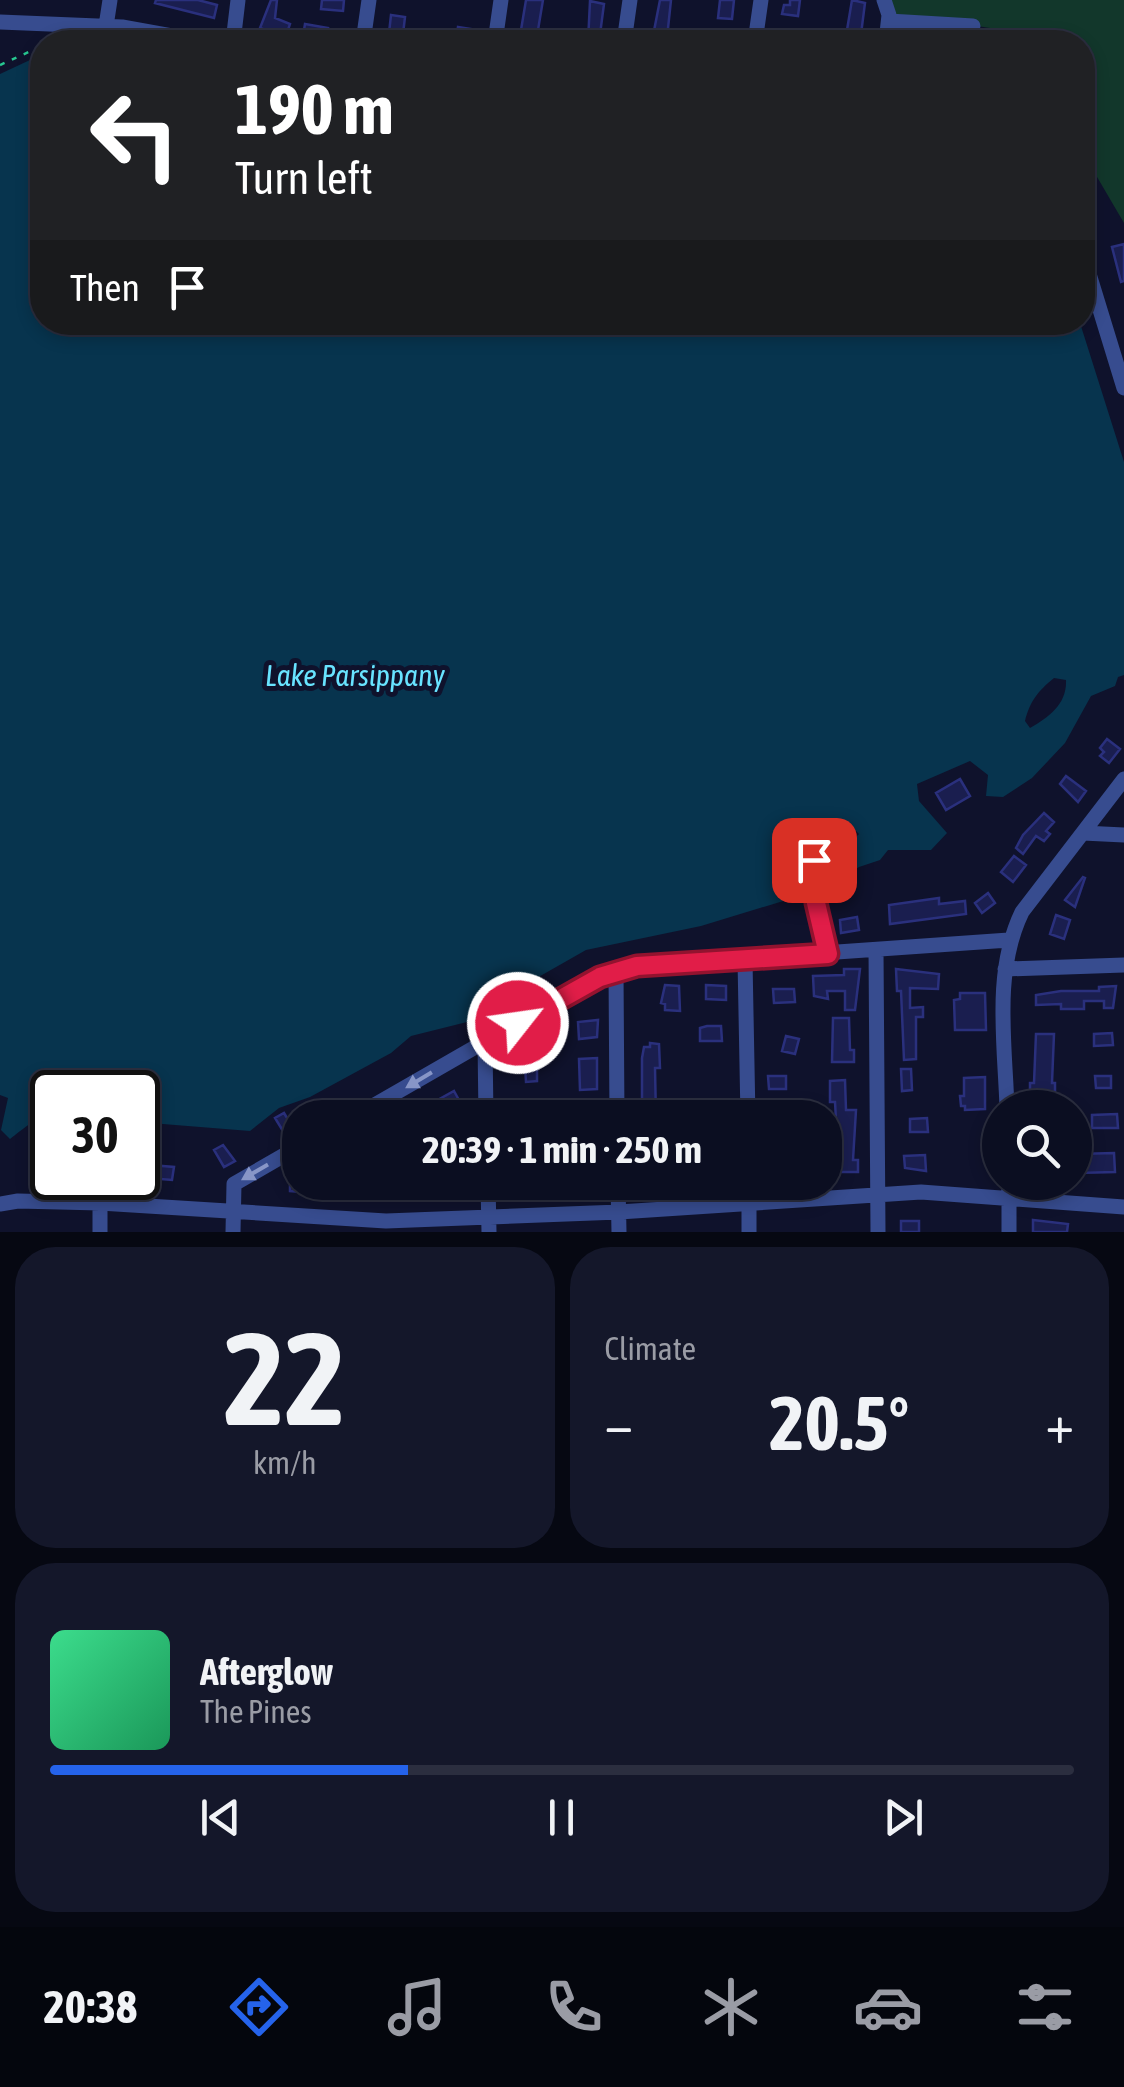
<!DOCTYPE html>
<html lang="en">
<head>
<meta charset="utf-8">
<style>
	:root { --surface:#0b0e21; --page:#14172a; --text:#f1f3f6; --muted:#9a9ca5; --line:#2b2e3f; --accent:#2563eb }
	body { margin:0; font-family:"Asap Condensed",sans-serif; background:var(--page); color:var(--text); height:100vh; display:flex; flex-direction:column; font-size:38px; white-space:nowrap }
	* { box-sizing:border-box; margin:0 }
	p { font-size:32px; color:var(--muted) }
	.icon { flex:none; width:55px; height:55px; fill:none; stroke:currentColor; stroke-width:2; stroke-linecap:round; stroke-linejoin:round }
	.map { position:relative; height:1232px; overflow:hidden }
	.panel { display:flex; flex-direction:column; gap:15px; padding:15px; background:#060812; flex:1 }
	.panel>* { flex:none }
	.hud { position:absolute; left:30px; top:30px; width:1065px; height:305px; border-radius:40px; box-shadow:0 5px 15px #0003,0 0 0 2px var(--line); background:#202124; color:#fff; overflow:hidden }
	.tools { position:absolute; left:982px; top:1090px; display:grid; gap:20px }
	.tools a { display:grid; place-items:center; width:110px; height:110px; border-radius:50%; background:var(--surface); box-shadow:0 5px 15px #0003,0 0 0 2px var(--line); font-size:50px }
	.speed { position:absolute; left:30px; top:1070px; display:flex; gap:20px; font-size:50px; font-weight:700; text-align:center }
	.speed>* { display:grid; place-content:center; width:130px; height:130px; border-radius:50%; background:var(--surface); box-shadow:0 5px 15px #0003,0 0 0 2px var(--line); line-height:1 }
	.speed .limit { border:5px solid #111; border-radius:15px; background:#fff; color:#111 }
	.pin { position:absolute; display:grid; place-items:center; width:85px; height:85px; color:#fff; margin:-42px; border-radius:20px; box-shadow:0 5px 15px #0006 }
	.me { position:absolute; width:110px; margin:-55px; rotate:60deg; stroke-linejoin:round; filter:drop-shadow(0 0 8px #0008) }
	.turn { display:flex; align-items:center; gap:35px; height:210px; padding:0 40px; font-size:45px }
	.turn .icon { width:130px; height:130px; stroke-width:2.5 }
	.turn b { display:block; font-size:70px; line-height:85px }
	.then { display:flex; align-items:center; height:95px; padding:0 40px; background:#0003; gap:20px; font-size:38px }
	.big { font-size:75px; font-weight:700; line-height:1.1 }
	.panel .card { flex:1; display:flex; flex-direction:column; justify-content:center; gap:15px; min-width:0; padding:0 35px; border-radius:40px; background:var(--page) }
	.panel .dial { align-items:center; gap:0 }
	.dial b { font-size:130px; line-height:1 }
	.song { display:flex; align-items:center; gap:30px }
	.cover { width:120px; height:120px; border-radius:15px; background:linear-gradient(135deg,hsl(150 70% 55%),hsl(150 70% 35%)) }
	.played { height:10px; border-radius:5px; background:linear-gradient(90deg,var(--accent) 35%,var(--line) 35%) }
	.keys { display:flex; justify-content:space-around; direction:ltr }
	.heat { display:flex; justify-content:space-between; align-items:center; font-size:55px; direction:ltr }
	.panel .tiles { flex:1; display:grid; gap:15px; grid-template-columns:1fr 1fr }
	.card:last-child { grid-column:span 2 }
	.trip { position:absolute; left:282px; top:1100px; width:560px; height:100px; border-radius:40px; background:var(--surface); box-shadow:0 5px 15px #0003,0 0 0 2px var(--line); font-weight:700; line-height:100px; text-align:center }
	.tabs { display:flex; height:160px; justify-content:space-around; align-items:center; background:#04060d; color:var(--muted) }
	.tabs .icon { width:70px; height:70px }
	.tabs .on { color:var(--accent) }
	.tabs b { font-size:45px; color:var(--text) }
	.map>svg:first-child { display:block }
	.green { fill:#12372b }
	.water { fill:#07344e; fill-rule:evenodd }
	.building { fill:#1a1e4f; stroke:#2a307d; stroke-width:2.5 }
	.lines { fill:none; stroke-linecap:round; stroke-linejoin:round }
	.path { stroke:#27c791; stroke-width:2.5; stroke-dasharray:5 8; stroke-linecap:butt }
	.minor { stroke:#374c8f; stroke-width:15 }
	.oneway { fill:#8896c7 }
	.route-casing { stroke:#92132f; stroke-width:25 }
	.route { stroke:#e11d48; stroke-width:18 }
	.labels { text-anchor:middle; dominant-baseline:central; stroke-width:10; stroke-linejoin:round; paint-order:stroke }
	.water-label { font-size:30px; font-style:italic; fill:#68e3ff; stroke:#0f122c }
</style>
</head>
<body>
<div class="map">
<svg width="1124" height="1232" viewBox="0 0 1124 1232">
	<rect width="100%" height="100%" fill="#0f122c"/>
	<path class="green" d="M883 0H1124V223L1083 153 1082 42H1017L1010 31 890 13Z"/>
	<path class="water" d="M30 60H42V322L1080 323 1124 462V675L1118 677 1115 686 1091 696 1065 743 1032 778 1003 797 986 796 988 775 970 761 917 784 919 801 947 833 931 850H888L880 860 859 867 826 888 701 926 586 950 535 979 479 1019 411 1036 391 1053 310 1097 279 1108 250 1131 138 1122V1092H52V1115C37 1116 22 1130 10 1139L1 1130 8 1098 0 1095V74ZM1054 678 1066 680C1067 704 1049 717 1030 728L1025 721C1030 701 1038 691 1054 678ZM824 823H848L859 834 830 861 798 857 796 828Z"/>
	<path class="building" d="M156 0H198L217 5 214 18 155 3Z
		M271 0H277L275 18 290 24 287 33 281 31 279 35 260 28Z
		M322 0H344L343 11 321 9Z
		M526 0H543L536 42H519Z
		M660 0H671L667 38 653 36Z
		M720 0H734L732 19 718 18Z
		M790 0H800L798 16 782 14 784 5H790Z
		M852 0 865 3 860 42H845Z
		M590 1 604 4 599 42H588Z
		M391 15 405 17 403 34 389 33Z
		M305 24 328 28 326 42H302Z
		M458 27 471 29 470 42H456Z
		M1124 244V281L1121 282 1112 247Z
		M1107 739 1120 749 1109 763 1100 756 1104 752 1100 748Z
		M1066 776 1086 791 1078 802 1060 784Z
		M960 779 970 796 946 810 936 793Z
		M1044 813 1054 822 1046 831 1050 834 1044 841 1036 836 1023 854 1016 848 1023 835Z
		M814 829 816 837 823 835 827 847 804 849 799 833Z
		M1014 856 1026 865 1013 882 1001 872Z
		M1083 877 1085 878 1075 907 1065 900Z
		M988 893 995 903 982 913 975 903Z
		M939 898V904L965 901 966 914 890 924 889 905Z
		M1056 915 1070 920 1064 939 1050 934Z
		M857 917 859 930 841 933 840 920Z
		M844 969H860L855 1010H845V991H827L828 999 814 996 813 976 844 975Z
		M896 969 939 974 938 989 910 988V1008L923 1007V1017H916V1059L904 1060 901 991H897Z
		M665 985 679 986 680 1011 665 1010V1004L661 1003Z
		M706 985 726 986V1000L706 999Z
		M1116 986 1113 1008H1104V1001H1084V1009H1061V1004L1036 1005V995L1061 991H1099V987Z
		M773 989H794L795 1002 774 1003Z
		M960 993H985L986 1030H955L954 1000 960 999Z
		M833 1018H849L850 1050H854V1062H832Z
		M598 1020 597 1037 579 1039 578 1022Z
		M707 1026H721L722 1041H700V1028Z
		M1112 1033 1113 1045 1094 1046V1034Z
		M1036 1034H1054L1052 1083H1055V1092H1050V1099L1030 1096V1083H1034Z
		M786 1036 799 1039 795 1054 782 1051Z
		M650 1043 659 1044 660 1068H655L656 1118H645V1103H642V1058L644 1047H650Z
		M537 1048V1081L526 1082 525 1066H519L518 1052Z
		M597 1058V1089L580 1090 579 1059Z
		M901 1069H911L912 1090 902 1091Z
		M768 1076H786V1089H769Z
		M1095 1076H1111V1088H1096Z
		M985 1077V1109L965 1110V1106H961L960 1096H964V1078Z
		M845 1080 846 1110H856L853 1160H858V1172H825V1157L838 1156 835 1102H830V1081Z
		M454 1091 460 1102 443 1112 436 1101Z
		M511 1100H528L529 1118H512Z
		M707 1100 726 1101V1111H707Z
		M284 1113 295 1131 286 1136 275 1118Z
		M1117 1114 1118 1128H1092V1115Z
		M927 1118 928 1132H910V1119Z
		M223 1145 235 1161 224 1167 214 1150Z
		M1114 1153 1115 1172 1077 1173V1154Z
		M925 1155 926 1171 905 1168 904 1156Z
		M150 1165 174 1167 172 1180 149 1178Z
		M290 1180 315 1182V1193L290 1191Z
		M428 1182H462L463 1196 428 1192Z
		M517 1182 539 1183V1199L516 1198Z
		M390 1183 398 1184 399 1200H387L386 1185Z
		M1033 1220 1068 1224 1067 1232H1033Z
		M901 1221H919V1232H901Z"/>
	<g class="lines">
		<path class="path" d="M0 65 42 46"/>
		<path class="minor" d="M884 0 889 15 886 42
			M889 21 973 26
			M0 22 122 27 205 42
			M106 26 110 0
			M233 42 238 0
			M363 42 369 0
			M495 42 501 0
			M624 42 630 0
			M755 42 761 0
			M1082 251 1124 388
			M1083 833 1124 835
			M814 859 816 903 828 954
			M876 950 878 1232
			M745 960 748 1118
			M1005 969 1124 965
			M616 971 617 1118
			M485 1042 486 1118
			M1007 1108C1005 1043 993 972 1022 912L1124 779
			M352 1118 583 985 637 966 1009 940
			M488 1182 489 1232
			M618 1182 619 1232
			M749 1182V1232
			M1009 1182V1232
			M100 1203V1232
			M0 1204 18 1201 100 1203 386 1221 619 1212 921 1192 1124 1207
			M233 1232 234 1184 300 1146"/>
	</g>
	<defs><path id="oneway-solid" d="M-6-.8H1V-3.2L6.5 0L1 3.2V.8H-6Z" transform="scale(2.5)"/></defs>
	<g class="oneway">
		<use href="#oneway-solid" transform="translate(419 1080) rotate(149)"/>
		<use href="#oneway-solid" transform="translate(255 1172) rotate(150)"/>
	</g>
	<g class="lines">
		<g class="route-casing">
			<path id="route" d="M518 1023 600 977 637 966 828 954 816 903 814 860"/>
		</g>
		<use href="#route" class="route"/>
	</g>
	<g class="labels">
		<g class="water-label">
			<text x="355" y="675">Lake Parsippany</text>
		</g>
	</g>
</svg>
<div class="tools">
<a><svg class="icon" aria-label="search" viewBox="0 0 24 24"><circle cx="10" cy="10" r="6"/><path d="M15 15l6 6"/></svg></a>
</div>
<div class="speed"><div class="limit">30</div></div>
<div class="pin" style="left:814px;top:860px;background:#d93025"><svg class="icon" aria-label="arrive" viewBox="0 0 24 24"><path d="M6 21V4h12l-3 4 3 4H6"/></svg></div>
<svg class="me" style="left:518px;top:1023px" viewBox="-20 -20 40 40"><circle r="17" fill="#e11d48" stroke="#fff" stroke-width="3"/><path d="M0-11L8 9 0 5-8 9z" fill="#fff"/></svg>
<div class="trip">20:39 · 1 min · 250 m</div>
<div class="hud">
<div class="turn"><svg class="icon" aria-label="left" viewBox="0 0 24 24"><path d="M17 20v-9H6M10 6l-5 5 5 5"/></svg><div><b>190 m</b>Turn left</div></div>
<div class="then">Then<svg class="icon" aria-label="arrive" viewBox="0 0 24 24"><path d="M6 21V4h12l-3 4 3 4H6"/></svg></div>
</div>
</div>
<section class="panel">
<div class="tiles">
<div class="card dial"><b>22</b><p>km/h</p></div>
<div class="card"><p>Climate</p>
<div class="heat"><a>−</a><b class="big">20.5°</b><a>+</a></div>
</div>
<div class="card">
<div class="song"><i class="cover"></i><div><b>Afterglow</b><p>The Pines</p></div></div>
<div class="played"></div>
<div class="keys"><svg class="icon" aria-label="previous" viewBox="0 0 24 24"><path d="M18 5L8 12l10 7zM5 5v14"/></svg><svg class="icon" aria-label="pause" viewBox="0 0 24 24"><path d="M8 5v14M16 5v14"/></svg><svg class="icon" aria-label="next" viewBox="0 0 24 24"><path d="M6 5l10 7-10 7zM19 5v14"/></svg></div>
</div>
</div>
</section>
<nav class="tabs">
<b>20:38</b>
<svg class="icon on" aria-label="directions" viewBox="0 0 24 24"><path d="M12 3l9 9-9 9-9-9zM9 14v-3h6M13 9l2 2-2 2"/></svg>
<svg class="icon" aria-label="music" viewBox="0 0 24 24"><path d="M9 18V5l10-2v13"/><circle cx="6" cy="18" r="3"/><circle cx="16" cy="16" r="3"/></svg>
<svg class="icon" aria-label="phone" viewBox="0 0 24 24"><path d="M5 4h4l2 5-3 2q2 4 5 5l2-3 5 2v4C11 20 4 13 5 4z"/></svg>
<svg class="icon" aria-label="climate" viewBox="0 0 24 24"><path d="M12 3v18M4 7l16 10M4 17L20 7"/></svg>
<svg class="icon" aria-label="car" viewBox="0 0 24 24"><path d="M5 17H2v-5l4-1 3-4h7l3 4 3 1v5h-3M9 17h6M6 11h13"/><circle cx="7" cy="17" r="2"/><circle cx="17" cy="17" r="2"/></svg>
<svg class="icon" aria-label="filters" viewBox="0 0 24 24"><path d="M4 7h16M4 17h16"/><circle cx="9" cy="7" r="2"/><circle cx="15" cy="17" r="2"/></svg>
</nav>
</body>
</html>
